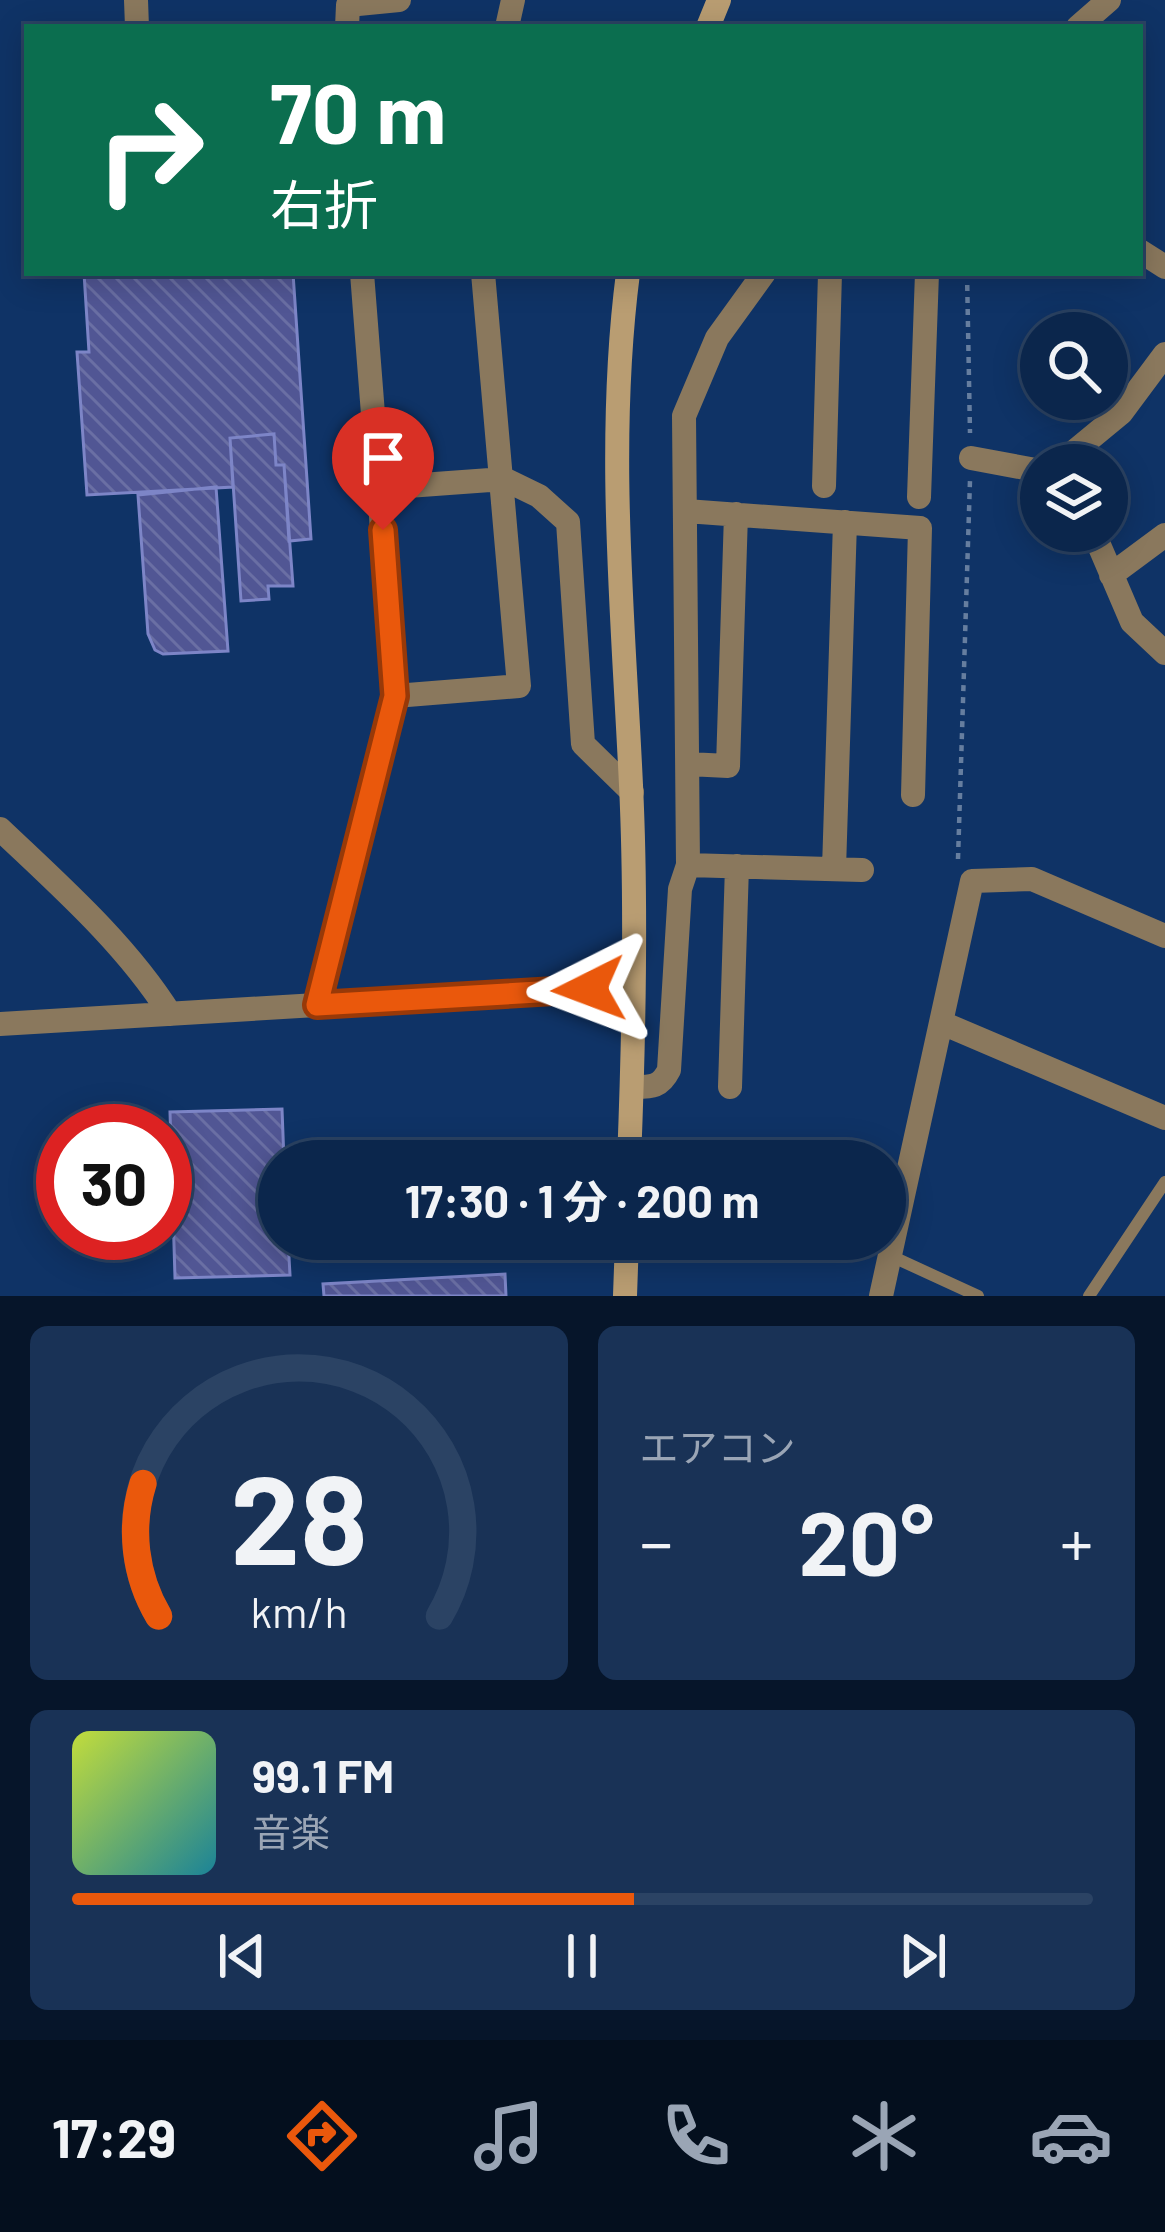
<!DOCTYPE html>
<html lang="ja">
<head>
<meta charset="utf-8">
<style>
	:root { --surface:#0b264c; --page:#193256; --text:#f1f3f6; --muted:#9aa5b5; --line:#2b4364; --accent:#ea580c }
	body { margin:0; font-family:Barlow,"Noto Sans JP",sans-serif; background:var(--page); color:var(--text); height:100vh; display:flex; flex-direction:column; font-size:45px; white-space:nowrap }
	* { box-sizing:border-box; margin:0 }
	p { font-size:39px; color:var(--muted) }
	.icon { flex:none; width:66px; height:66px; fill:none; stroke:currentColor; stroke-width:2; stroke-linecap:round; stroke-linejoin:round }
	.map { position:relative; height:1296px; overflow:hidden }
	.sheet { display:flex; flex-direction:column; gap:30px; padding:30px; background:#06152a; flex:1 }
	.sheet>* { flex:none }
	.top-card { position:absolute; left:24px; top:24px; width:1119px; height:252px; border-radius:0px; box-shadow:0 6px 30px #0003,0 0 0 3px var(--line); background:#0b6e4f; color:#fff; overflow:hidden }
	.controls { position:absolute; left:1020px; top:312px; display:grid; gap:24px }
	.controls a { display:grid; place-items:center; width:108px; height:108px; border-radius:50%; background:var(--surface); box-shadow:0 6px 30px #0003,0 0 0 3px var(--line); font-size:60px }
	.speed { position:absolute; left:36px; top:1104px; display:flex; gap:24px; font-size:60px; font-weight:700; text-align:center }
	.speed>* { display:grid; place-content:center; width:156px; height:156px; border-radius:50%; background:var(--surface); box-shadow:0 6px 30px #0003,0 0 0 3px var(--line); line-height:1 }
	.speed .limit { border:18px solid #d22; background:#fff; color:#111 }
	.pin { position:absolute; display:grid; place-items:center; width:102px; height:102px; color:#fff; margin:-123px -51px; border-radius:50% 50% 50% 0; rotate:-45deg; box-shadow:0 0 12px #0007 }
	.pin .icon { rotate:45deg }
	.me { position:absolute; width:132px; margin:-66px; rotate:267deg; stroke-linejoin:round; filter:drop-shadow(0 0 9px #0008) }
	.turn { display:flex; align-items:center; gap:42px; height:252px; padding:0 48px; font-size:54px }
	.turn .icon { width:156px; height:156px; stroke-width:2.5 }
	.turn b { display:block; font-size:84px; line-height:102px }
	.big { font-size:90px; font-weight:700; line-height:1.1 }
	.sheet .widget { flex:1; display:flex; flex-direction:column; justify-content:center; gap:18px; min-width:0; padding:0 42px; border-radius:18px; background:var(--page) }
	.sheet .dial { align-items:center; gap:0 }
	.dial svg { height:312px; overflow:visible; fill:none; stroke:var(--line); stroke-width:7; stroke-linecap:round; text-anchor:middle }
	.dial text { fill:var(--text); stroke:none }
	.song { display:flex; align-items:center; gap:36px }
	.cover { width:144px; height:144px; border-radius:18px; background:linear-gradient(135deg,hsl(70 70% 55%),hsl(190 70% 35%)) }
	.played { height:12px; border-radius:6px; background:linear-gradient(90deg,var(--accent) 55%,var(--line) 55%) }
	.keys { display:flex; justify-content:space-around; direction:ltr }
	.heat { display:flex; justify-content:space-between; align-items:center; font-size:66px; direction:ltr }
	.sheet .tiles { flex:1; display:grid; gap:30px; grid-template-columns:1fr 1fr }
	.widget:last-child { grid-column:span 2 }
	.trip { position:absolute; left:258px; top:1140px; width:648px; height:120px; border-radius:60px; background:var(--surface); box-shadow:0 6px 30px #0003,0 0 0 3px var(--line); font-weight:700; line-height:120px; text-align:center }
	.tab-bar { display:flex; height:192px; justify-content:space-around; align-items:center; background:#040f1e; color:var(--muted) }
	.tab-bar .icon { width:84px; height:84px }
	.tab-bar .selected { color:var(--accent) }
	.tab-bar b { font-size:54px; color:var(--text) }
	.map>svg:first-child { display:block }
	.building { fill:url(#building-back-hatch); stroke:#7d85c7; stroke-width:3 }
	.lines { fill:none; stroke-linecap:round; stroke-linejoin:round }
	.path { stroke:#667e9f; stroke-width:4.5; stroke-dasharray:6 6; stroke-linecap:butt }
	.lane { stroke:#8a785d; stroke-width:12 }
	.street { stroke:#8a785d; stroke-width:24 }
	.secondary { stroke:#b99d72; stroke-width:24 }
	.route-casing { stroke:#983908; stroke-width:30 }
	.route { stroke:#ea580c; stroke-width:21 }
</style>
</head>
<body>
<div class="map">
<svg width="1165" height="1296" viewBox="0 0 1165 1296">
	<defs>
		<pattern id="building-back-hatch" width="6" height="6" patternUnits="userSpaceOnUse" patternTransform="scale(3)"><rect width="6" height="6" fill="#515694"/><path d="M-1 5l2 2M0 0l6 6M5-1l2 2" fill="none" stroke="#6a6fa4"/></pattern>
	</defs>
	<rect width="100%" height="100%" fill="#0f3366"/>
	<path class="building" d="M84 273H293L311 539 289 541 284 465H276L274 434 230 438 233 487 87 495 77 352H89Z
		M274 434 276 465H284L293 586H268L269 599 241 601 230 438Z
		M216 487 228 651 163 654 155 650 148 634 138 495Z
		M282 1109 284 1161H279V1239H288L290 1275 175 1278 170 1112Z
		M505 1274 506 1296H324L323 1284Z"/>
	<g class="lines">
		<path class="path" d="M967 273 970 433
			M958 859 970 480"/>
		<path class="lane" d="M891 1256 978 1296
			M1089 1296 1165 1182"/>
		<path class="street" d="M136 0 137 27
			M347 27 348 5 399 0
			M507 27 513 0
			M1078 27 1109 0
			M1140 251 1165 267
			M971 458 1041 471
			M1058 465 1121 413 1165 354
			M824 486 830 273
			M380 488 504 479 539 496 568 522 583 744 632 792
			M919 497 927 273
			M686 511 920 528 913 795
			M1093 531 1132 622 1165 653
			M1111 575 1165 535
			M395 696 519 686 483 273
			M688 764 728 766 736 514
			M0 829C60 886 126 944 170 1014
			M688 865 862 870
			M834 869 845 522
			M318 1005 395 696 362 273
			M942 1023 1165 1118
			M0 1024 633 986
			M632 1087C651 1087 660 1088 669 1070L680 889 688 865 684 416 717 338 764 273
			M730 1087 737 866
			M881 1296 972 881 1032 879 1165 936"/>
		<path class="secondary" d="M708 27 719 0
			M628 273C606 443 623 614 631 785 637 910 634 1036 629 1161
			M625 1296 627 1239"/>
	</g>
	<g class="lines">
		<g class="route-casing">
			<path id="route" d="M383 530 395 696 317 1005 589 989"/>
		</g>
		<use href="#route" class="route"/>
	</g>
</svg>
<div class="controls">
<a><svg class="icon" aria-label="search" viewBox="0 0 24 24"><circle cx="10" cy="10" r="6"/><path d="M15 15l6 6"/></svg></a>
<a><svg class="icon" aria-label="layers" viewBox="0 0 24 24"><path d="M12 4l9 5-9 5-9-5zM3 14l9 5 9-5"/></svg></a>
</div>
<div class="speed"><div class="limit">30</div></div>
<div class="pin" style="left:383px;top:530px;background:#d93025"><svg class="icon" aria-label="arrive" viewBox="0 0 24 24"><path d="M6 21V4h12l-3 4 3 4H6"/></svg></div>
<svg class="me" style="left:589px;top:989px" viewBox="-20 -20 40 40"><path d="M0-17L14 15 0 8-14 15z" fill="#ea580c" stroke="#fff" stroke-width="4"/></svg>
<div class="trip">17:30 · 1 分 · 200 m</div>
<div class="top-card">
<div class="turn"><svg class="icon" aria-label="right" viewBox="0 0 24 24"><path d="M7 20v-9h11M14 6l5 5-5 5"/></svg><div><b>70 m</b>右折</div></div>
</div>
</div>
<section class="sheet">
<div class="tiles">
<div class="widget dial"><svg viewBox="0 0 100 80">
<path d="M14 69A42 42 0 1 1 86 69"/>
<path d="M14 69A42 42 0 0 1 10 35" stroke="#ea580c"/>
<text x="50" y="56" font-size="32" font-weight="700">28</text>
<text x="50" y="72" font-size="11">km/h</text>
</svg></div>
<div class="widget"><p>エアコン</p>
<div class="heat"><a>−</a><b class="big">20°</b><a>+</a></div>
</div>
<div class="widget">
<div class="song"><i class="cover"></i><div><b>99.1 FM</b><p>音楽</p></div></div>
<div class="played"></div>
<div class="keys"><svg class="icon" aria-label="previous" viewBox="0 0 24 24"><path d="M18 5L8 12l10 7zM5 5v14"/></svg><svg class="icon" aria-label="pause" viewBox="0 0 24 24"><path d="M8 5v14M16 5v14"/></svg><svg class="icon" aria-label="next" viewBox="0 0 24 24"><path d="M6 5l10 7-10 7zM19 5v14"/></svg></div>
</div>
</div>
</section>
<nav class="tab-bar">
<b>17:29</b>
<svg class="icon selected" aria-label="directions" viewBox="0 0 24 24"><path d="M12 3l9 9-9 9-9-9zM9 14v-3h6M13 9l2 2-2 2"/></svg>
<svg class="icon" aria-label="music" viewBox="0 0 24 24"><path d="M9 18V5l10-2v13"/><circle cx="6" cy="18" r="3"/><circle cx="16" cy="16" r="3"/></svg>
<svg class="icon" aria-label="phone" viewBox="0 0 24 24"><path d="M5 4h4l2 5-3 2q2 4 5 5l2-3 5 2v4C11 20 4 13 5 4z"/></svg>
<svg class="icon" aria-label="climate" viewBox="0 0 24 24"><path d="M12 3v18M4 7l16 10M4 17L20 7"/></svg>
<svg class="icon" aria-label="car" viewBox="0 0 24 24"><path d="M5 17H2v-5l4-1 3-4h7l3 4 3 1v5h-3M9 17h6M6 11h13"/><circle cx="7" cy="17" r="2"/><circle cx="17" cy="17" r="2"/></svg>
</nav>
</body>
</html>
